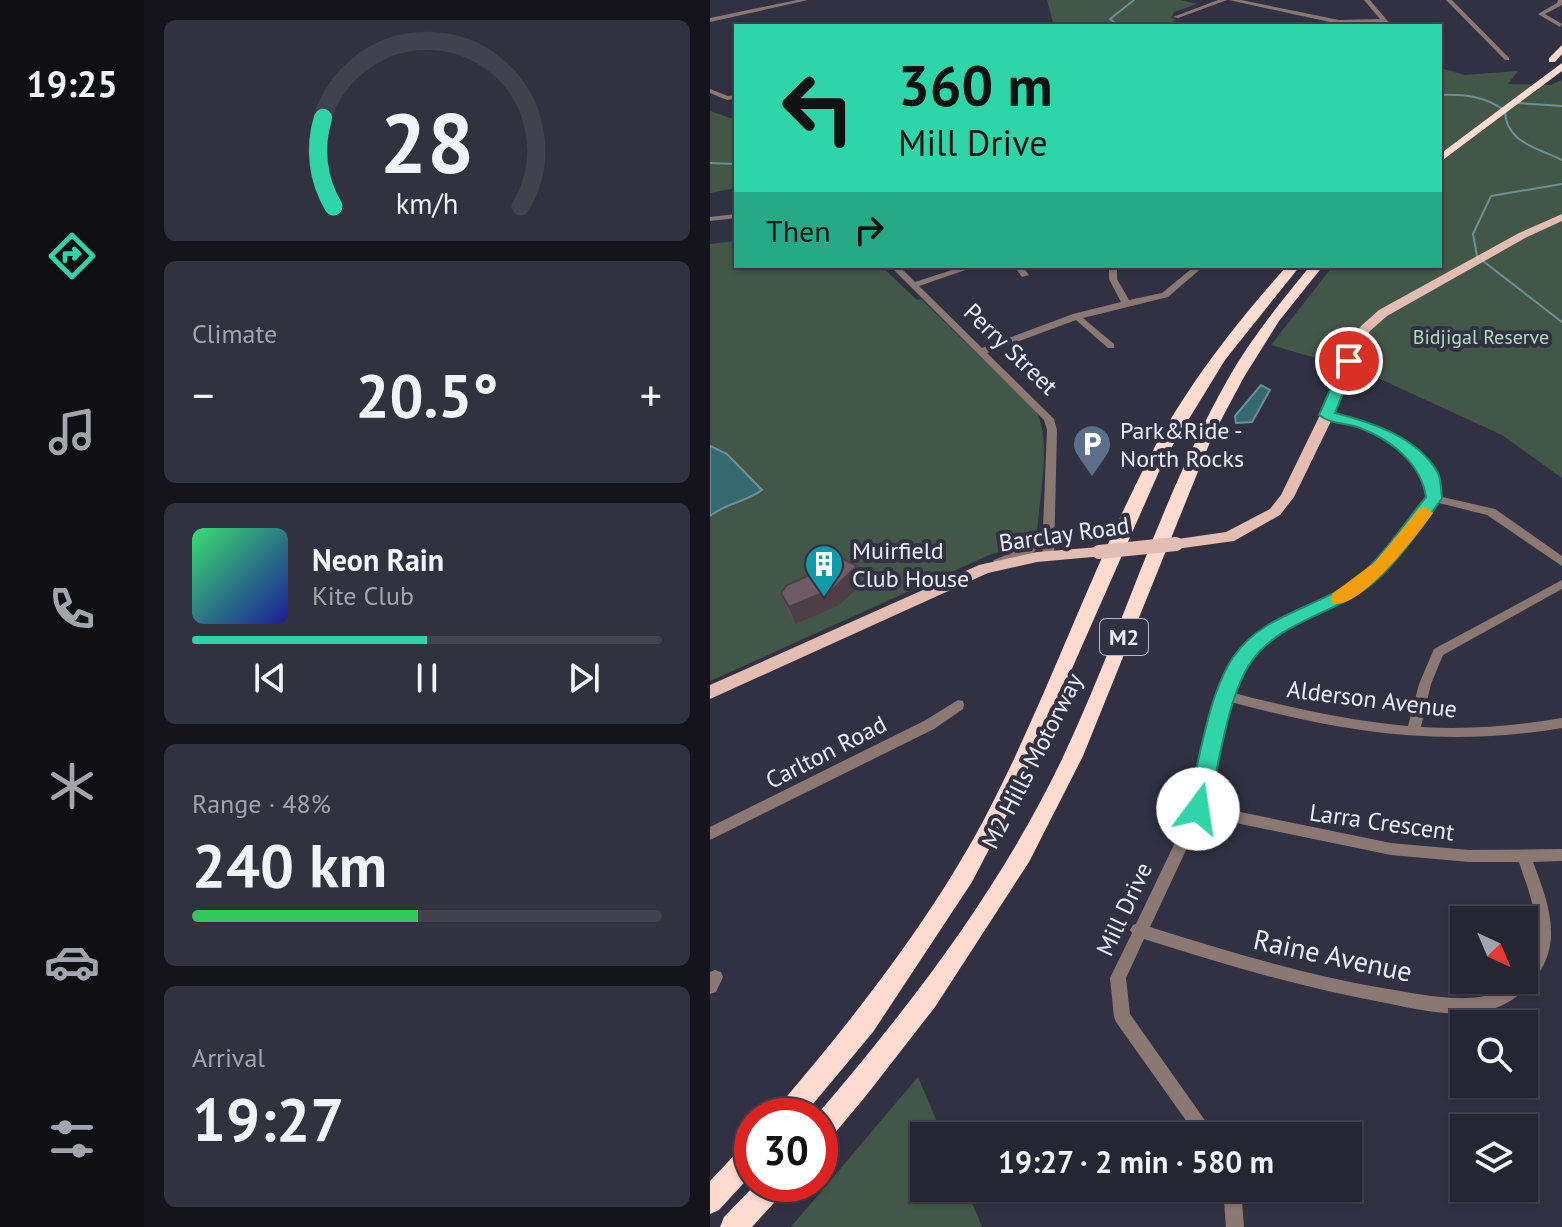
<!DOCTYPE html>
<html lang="en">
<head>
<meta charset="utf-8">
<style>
	:root { --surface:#262533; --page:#32313f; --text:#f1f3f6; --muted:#a4a5ac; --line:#42424e; --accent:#30d4a9 }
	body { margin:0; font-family:"PT Sans",sans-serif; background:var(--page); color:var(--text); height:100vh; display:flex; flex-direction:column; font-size:30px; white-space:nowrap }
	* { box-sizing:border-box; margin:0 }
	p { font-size:26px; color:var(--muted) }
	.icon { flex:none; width:44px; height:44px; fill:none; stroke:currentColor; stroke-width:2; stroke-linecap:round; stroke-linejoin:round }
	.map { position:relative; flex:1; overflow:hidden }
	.sheet { display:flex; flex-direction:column; gap:20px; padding:20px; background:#15141c; width:566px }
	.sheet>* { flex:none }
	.hud { position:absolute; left:24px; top:24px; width:708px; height:244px; border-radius:0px; box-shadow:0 2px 6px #0004,0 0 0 2px var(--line); background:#30d4a9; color:#111; overflow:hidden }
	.needle { width:52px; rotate:136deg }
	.fabs { position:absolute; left:740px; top:906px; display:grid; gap:16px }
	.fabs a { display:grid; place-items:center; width:88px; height:88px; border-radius:0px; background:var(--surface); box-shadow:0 2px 6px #0004,0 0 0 2px var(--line); font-size:40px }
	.speed { position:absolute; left:24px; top:1098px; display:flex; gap:16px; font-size:40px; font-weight:700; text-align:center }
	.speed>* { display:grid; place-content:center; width:104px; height:104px; border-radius:50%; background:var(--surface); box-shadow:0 2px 6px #0004,0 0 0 2px var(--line); line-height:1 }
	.speed .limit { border:12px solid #d22; background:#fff; color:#111 }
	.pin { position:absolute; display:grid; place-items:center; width:68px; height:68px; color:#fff; margin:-34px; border:4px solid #fff; border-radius:50%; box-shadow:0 2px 8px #0007 }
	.me { position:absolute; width:88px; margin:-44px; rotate:14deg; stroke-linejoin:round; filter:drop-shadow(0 0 6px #0008) }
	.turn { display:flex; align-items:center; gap:28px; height:168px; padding:0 32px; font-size:36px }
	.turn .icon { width:104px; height:104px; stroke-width:2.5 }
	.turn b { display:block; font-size:56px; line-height:68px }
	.then { display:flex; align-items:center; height:76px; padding:0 32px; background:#0003; gap:16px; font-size:30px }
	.big { font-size:60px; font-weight:700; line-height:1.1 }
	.sheet .tile { flex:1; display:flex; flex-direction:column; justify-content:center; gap:12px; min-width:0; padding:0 28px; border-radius:12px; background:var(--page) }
	.sheet .dial { align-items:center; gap:0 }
	.dial svg { height:208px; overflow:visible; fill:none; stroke:var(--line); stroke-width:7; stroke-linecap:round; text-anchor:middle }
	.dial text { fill:var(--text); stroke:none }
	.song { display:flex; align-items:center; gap:24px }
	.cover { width:96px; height:96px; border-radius:12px; background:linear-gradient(135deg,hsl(140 70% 55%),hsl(240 70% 35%)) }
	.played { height:8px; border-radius:4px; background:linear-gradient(90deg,var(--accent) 50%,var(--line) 50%) }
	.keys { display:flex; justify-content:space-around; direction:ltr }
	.heat { display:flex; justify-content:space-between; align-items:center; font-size:44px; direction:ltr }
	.charge { height:12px; border-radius:6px; background:linear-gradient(90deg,#34c759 48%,var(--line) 0) }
	.trip { position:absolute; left:200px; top:1122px; width:452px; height:80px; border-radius:0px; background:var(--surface); box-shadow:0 2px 6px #0004,0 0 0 2px var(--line); font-weight:700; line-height:80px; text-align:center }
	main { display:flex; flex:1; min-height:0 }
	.tab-bar { display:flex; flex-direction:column; width:144px; justify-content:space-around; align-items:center; background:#0f0f14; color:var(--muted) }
	.tab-bar .icon { width:56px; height:56px }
	.tab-bar .selected { color:var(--accent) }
	.tab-bar b { font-size:36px; color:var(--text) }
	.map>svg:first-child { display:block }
	.green { fill:#435748 }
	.water { fill:#35686f; stroke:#6c9098; stroke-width:2 }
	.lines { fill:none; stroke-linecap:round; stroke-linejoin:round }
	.stream { stroke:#6c9098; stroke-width:2 }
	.minor { fill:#8b7873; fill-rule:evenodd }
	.major { fill:#e3bdb1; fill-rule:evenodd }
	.highway { fill:#ffdacf; fill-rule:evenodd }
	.major-bridge { stroke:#e3bdb1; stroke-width:14 }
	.wall { fill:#5f4d57 }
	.shaded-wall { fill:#4e3f47 }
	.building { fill:#6f5a65; stroke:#4e3f47; stroke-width:2 }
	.route { fill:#30d4a9; stroke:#1f8a6e; stroke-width:2 }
	.slow { fill:#f59e0b }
	.labels { text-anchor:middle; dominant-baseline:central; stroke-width:8; stroke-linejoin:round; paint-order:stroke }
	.far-park-label { font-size:20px; fill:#a8e2b6; stroke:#323144 }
	.shield { fill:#323144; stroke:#b5b5c3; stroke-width:2 }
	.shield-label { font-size:22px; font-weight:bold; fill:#ededf9 }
	.street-label { font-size:24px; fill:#ededf9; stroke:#323144 }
	.poi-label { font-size:24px; fill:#ededf9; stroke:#323144; text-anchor:start }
	.near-street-label { font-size:28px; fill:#ededf9; stroke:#323144 }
</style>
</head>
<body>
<main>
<nav class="tab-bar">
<b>19:25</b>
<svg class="icon selected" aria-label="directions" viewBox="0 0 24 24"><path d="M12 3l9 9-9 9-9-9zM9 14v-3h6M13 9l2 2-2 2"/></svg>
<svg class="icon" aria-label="music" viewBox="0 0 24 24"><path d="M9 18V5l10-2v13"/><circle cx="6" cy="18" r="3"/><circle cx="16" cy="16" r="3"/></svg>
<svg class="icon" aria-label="phone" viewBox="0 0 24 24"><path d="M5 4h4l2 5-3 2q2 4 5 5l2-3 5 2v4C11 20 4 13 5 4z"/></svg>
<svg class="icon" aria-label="climate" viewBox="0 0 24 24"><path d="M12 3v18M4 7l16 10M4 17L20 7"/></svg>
<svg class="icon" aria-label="car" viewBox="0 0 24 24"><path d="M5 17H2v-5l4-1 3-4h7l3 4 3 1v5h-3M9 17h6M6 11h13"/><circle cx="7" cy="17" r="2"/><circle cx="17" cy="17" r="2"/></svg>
<svg class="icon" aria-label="filters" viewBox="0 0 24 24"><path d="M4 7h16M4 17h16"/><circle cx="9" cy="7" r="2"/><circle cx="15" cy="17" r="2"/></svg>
</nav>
<section class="sheet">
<div class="tile dial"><svg viewBox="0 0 100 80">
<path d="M14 69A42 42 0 1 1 86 69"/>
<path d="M14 69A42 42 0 0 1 10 35" stroke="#30d4a9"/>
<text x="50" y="56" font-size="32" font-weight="700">28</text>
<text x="50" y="72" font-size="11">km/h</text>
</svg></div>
<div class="tile"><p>Climate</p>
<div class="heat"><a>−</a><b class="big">20.5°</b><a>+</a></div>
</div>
<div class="tile">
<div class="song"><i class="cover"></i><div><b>Neon Rain</b><p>Kite Club</p></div></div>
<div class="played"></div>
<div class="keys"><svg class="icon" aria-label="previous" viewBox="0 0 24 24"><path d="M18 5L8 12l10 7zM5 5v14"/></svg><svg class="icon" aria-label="pause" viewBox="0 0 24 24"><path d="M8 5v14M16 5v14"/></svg><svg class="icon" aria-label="next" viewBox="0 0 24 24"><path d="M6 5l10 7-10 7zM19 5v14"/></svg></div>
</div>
<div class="tile"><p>Range · 48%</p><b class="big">240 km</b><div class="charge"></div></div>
<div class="tile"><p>Arrival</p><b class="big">19:27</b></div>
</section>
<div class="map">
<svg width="852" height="1227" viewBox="0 0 852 1227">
	<rect width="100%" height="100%" fill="#323144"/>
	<path class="green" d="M337 0H470L487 4 464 12 461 18 465 19 460 26H344Z
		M730 68 755 75 808 71 798 84 841 85 852 80V478L792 435 657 373 561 345 623 266H730Z
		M0 111 26 120V188L0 193Z
		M26 241V266H171L207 300 211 299 326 411C342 440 329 499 327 533L311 544 277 556 0 681V244Z
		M208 1077 233 1136H214V1188H256L272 1227H81Z"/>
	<path class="water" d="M551 385 560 390 542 422 526 423 525 416Z
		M0 446 17 454 52 490C36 502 16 503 0 516Z"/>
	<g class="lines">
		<path class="stream" d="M409 26 400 19 424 0
			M730 95C753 94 776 96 795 111 796 143 828 148 852 160
			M808 103 852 106
			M0 163 26 164
			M767 256 763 234 781 196 852 184
			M773 261 852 322"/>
		<path class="minor" d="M87 0H98L0 22V18Z
			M508 0H517L468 18 463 17Z
			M519 0H531L629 20 670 19 654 0H660L681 25 676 26 673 23 629 24Z
			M736 0H742L799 58V60H795Z
			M848 0H852V5L835 14 852 24 850 27 828 14 847 3Z
			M0 89 18 96 26 95V99L17 100 0 93Z
			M26 214V218L0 221V217Z
			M180 266H189L205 282 254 266H267L209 286 272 348 363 314 411 302 399 279V266H407V279L419 300 452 293 485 266H494L458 297 373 318 404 344V348H398L366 320 277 353 344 419 347 430 344 556 342 559 338 560 332 556 333 542 323 553 292 566 288 567 282 563 284 560 315 547 333 528 337 430 334 420Z
			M304 266H312L319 275 312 277Z
			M617 412C666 425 716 437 730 492L728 496 785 509 852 556V566L777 515 725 502 712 524 663 581 627 605 569 631 535 665 524 693C581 708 639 721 698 726L709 684 724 649 852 580V589L733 655 721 684 711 727C759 730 805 726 852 718V728C733 748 636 733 521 702L496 805 681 843 759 850 852 849V861L823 862C831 884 841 908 841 932 842 971 809 1005 771 1012 742 1017 709 1010 681 1004 597 989 515 965 434 939L416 978 420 1014 506 1136H487L406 1022 404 1017 400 978 422 933 420 930 423 925 426 924 481 809 510 696 526 659 561 625 619 599 655 575 704 519 720 492C718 486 717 479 715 474 698 438 648 427 613 417V413ZM492 816 681 855 759 862H809C817 887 830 916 825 944 823 957 814 966 814 980 802 980 797 986 787 992 776 997 763 998 751 998 724 998 698 992 672 988 593 974 516 951 440 927Z
			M248 700 253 701 254 705 253 709 224 729 0 840V827L214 721Z
			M5 970 11 972 13 977 6 992 0 994V972Z
			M513 1188H531L534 1227H516Z"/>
		<path class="major" d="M852 214V221L817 237 677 316 660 331 650 346 624 415 584 497 570 515 524 541 466 549 461 548 458 544 461 540 516 532 560 509 571 495 610 415 638 346 651 326 669 310 809 233Z
			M389 547 397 552 394 556 327 562 278 573 0 699V685L269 565 327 552Z"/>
		<path class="highway" d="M852 45V54L845 62H839V58Z
			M852 63V71L730 162V154Z
			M577 266H590L515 360 455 458 300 809 262 882 163 1032 93 1116H64L68 1107C147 1014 225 915 281 806 339 692 381 571 439 458 475 388 525 324 577 266Z
			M600 266H613L569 321 534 377 502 437 373 756 319 862 225 1007 155 1097 119 1140 110 1144V1116H106C201 1005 290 889 353 757 412 632 450 499 518 379 541 338 571 302 600 266Z
			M42 1142V1174L9 1210 0 1214V1181L33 1146Z
			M46 1184H77L73 1193 42 1227H10L14 1217Z"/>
		<path class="major-bridge" d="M389 552 466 544"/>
	</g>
	<path class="wall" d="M152 584 128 606 85 624 77 610 71 593Z"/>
	<path class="shaded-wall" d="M147 566 152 584 128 606 85 624 79 607Z"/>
	<path class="building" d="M126 555 147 566 124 588 79 607 71 593 77 585 100 575Z"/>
	<path class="route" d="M634 358 646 361 625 413C661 422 708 437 728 473 731 479 731 490 732 498 717 520 684 567 663 583 626 614 569 621 541 662 517 697 509 767 498 809L495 815H480L477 809C489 764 498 693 524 656 555 611 614 608 653 573 676 552 696 521 716 497 711 464 682 440 650 428 637 423 620 424 609 415Z"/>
	<path class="slow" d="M715 507 723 513C708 534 649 612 622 603V594L665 562 709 509Z"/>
	<defs>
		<g id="parking-pin" transform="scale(2)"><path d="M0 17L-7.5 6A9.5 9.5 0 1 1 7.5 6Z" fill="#5c6f8a" stroke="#323144"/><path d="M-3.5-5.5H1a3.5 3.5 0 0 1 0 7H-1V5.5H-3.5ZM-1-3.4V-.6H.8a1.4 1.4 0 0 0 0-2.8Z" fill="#fff"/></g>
		<g id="building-pin" transform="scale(2)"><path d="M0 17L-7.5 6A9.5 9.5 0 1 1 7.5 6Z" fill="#0f9aa8" stroke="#323144"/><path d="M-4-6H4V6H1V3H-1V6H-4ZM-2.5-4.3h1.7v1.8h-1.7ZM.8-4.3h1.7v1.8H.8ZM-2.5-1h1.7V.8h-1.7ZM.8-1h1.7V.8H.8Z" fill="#fff"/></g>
	</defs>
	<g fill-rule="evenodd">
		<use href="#parking-pin" x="382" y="444"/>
		<use href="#building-pin" x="114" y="564"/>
	</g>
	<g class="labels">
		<g class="far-park-label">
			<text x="771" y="337">Bidjigal Reserve</text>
		</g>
		<rect class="shield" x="390" y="619" width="48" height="36" rx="6"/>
		<g class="shield-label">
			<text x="414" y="637">M2</text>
		</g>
		<g class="street-label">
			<text transform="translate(301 349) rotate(44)">Perry Street</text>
			<text transform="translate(354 534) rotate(-8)">Barclay Road</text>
			<text transform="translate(662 699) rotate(7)">Alderson Avenue</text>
			<text transform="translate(116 752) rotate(-27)">Carlton Road</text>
			<text transform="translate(322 761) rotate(-63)">M2 Hills Motorway</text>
			<text transform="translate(672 822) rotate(8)">Larra Crescent</text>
			<text transform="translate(414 909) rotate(-65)">Mill Drive</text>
		</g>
		<g class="poi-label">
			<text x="410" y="430">Park&amp;Ride -<tspan x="410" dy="28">North Rocks</tspan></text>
			<text x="142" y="550">Muirfield<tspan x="142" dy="28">Club House</tspan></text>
		</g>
		<g class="near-street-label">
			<text transform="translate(623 955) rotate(12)">Raine Avenue</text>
		</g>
	</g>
</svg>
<div class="fabs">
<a><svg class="needle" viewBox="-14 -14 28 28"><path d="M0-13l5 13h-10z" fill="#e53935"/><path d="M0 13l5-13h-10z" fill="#a4a5ac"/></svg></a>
<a><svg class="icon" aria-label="search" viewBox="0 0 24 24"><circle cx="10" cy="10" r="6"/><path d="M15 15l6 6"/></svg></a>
<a><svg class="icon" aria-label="layers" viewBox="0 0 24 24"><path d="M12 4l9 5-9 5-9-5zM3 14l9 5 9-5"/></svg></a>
</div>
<div class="speed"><div class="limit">30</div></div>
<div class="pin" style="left:639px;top:361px;background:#d93025"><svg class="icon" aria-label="arrive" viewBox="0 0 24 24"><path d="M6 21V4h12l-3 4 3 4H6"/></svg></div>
<svg class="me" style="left:488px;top:809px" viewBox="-20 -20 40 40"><circle r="19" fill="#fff"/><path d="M0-13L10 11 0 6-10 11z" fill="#30d4a9"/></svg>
<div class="trip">19:27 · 2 min · 580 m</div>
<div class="hud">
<div class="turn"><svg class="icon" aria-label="left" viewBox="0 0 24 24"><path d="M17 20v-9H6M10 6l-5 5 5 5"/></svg><div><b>360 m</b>Mill Drive</div></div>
<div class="then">Then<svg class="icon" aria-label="right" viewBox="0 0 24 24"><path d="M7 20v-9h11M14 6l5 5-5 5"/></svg></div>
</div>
</div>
</main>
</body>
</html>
